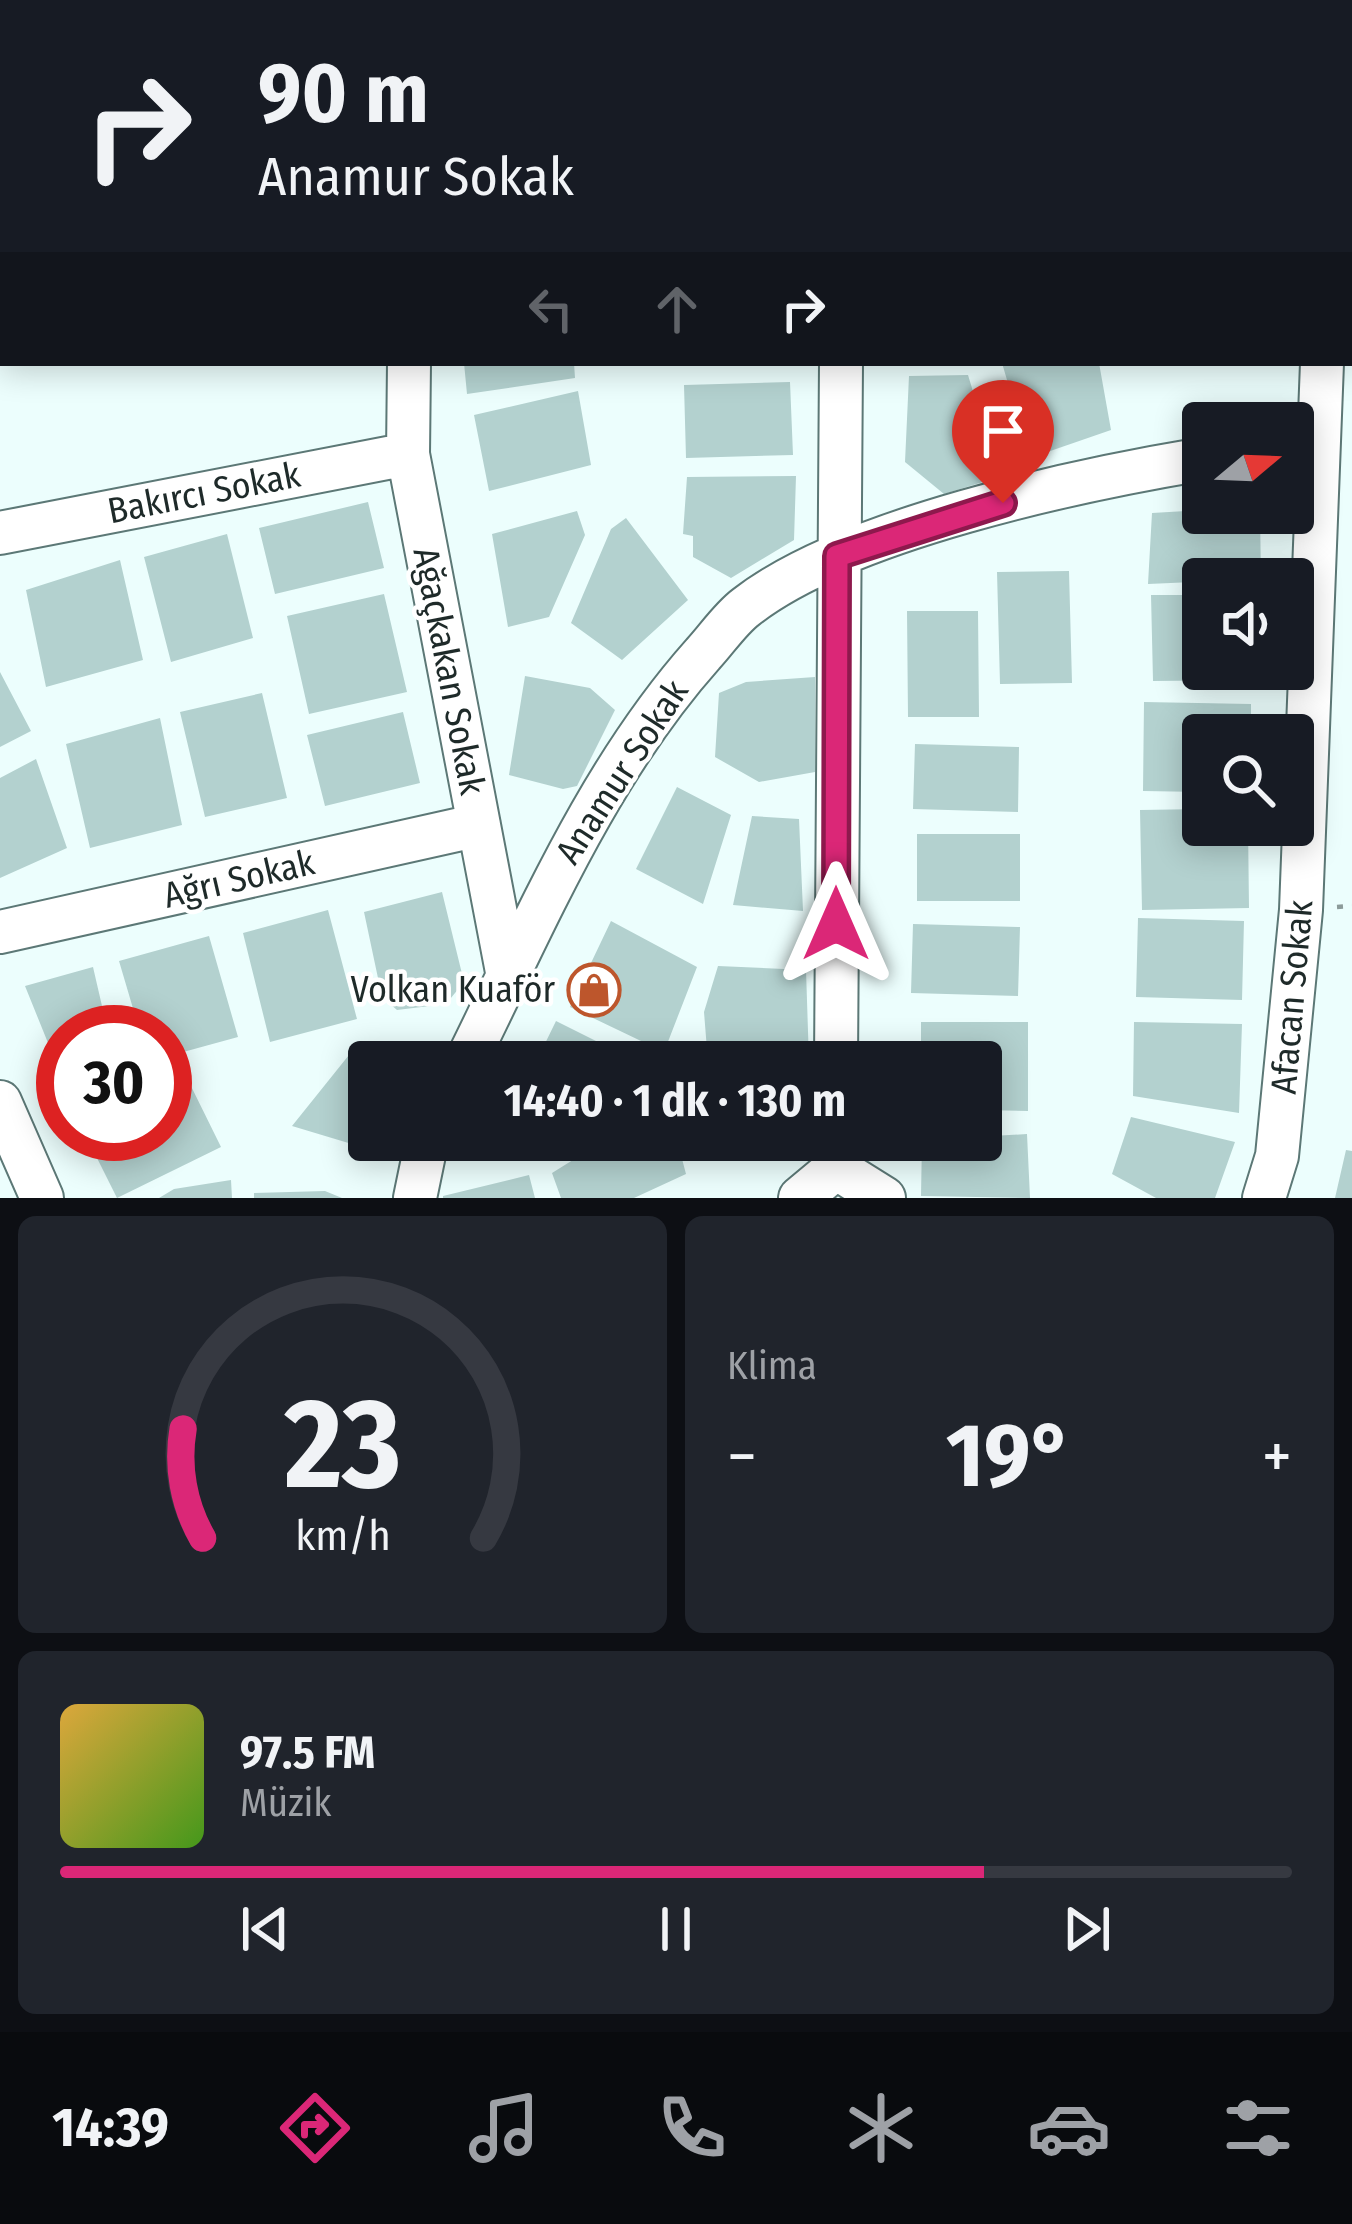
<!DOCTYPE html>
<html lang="tr">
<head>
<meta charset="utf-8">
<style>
	:root { --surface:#171b24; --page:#20242c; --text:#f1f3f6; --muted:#9ea1a6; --line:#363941; --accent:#db2777 }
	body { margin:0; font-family:"Fira Sans Condensed",sans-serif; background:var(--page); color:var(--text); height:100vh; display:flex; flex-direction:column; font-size:45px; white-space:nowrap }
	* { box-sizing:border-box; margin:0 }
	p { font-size:39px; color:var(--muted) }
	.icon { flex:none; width:66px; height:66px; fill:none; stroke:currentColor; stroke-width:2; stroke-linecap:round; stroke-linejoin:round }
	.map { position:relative; height:1198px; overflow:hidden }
	.drawer { display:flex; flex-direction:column; gap:18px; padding:18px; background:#0d0f14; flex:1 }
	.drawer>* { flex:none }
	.hud { position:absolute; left:0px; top:0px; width:1353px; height:366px; box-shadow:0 6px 30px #0003; background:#171b24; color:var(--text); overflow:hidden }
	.needle { width:78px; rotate:71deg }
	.buttons { position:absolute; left:1182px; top:402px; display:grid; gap:24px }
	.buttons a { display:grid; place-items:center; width:132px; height:132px; border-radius:12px; background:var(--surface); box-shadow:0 6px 30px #0003; font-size:60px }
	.speed { position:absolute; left:36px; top:1005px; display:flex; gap:24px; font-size:60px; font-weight:700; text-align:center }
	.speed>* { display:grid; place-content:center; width:156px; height:156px; border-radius:50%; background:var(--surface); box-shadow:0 6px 30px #0003; line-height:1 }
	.speed .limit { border:18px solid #d22; background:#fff; color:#111 }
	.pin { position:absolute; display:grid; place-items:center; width:102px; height:102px; color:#fff; margin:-123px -51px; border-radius:50% 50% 50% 0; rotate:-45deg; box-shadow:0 0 12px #0007 }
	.pin .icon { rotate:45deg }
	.me { position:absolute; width:132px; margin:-66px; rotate:0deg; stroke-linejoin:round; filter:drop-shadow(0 0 9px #0008) }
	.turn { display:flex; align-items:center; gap:42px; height:252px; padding:0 60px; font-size:54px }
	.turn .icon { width:156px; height:156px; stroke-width:2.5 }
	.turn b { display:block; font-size:84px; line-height:102px }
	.lanes { display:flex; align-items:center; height:114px; padding:0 60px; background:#0003; justify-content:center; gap:60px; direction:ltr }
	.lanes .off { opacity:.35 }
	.big { font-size:90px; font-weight:700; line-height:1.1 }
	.drawer .tile { flex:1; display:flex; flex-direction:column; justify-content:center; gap:18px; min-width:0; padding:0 42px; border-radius:18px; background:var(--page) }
	.drawer .dial { align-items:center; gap:0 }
	.dial svg { height:312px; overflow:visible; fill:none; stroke:var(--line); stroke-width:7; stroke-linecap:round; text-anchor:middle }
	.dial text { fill:var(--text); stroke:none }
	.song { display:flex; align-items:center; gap:36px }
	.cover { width:144px; height:144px; border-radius:18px; background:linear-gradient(135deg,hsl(40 70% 55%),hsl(100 70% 35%)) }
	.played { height:12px; border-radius:6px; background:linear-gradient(90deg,var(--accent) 75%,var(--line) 75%) }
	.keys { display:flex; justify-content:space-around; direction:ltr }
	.heat { display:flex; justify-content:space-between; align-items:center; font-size:66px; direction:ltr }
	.drawer .tiles { flex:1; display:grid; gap:18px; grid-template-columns:1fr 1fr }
	.tile:last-child { grid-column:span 2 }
	.trip { position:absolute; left:348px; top:1041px; width:654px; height:120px; border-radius:12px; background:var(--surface); box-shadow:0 6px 30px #0003; font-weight:700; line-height:120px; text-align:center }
	.tab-bar { display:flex; height:192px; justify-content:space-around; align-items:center; background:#090b0e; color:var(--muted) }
	.tab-bar .icon { width:84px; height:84px }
	.tab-bar .active { color:var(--accent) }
	.tab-bar b { font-size:54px; color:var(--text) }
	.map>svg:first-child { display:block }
	.building { fill:#b3d1cf }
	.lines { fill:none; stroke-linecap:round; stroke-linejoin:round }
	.minor-casing { stroke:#5c7876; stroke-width:46 }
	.path { stroke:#8c9b9a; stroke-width:4.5; stroke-dasharray:6 9; stroke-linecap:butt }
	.minor { stroke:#fff; stroke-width:42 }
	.route-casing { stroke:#8e194d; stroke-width:30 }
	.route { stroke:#db2777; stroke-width:21 }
	.labels { text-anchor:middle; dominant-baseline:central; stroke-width:9; stroke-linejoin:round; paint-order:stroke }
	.street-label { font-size:36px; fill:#1e2a29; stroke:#fff }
	.poi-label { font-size:36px; fill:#1e2a29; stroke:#fff; text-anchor:end }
</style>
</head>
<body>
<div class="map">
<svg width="1352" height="1198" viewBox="0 0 1352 1198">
	<rect width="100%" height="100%" fill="#ecfefd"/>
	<path class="building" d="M464 363H574L575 378 467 394Z
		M1002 363H1099L1111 430 1030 458Z
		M968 375 999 477 944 494 905 462 909 376Z
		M790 382 793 455 686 458 684 385Z
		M578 391 591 465 489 491 474 415Z
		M796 476 794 540 731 578 693 557V536L683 534 687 477Z
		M368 502 384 568 275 594 259 528Z
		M1203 510 1260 513 1261 579 1148 584 1152 513Z
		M577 511 585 535 549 617 508 627 492 534Z
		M626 518 688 600 622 660 571 623 611 529Z
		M227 534 253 638 171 662 144 557Z
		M120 560 143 660 46 687 26 590Z
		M1069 571 1072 683 1000 684 997 572Z
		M384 594 407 692 309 714 287 616Z
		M1151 595H1203V669H1254V680L1153 681Z
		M907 611H978L979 717H908Z
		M0 672 31 731 0 747Z
		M525 676 590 688 615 710 577 786 563 789 509 775Z
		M815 677V772L759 782 715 757 719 693 746 682Z
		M262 693 287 798 205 817 180 712Z
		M1144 702 1251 704V735H1203V792L1143 791Z
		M403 712 420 783 325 806 307 735Z
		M160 718 182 825 90 848 66 744Z
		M915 744 1019 747 1018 812 913 809Z
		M36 759 67 848 0 878V778Z
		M677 787 731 815 703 904 636 869Z
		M1203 809V825H1248L1249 908 1142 910 1140 810Z
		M752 816 799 819 803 911 733 905Z
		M917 834H1020V901H917Z
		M442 892 464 982 446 1004 397 1010 382 997 364 912Z
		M328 910 357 1019 270 1042 243 933Z
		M1138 918 1244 921 1242 1000 1136 997Z
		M611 921 697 967 664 1052 570 1007Z
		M913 924 1020 927 1018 996 911 993Z
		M209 936 238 1037 165 1057V1032H140L119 961Z
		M718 966 806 970 809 1062H708L704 1012Z
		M93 967 108 1032H63V1080L25 986Z
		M556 1021 638 1062H536Z
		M921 1022H1028V1111L981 1110V1062H921Z
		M1134 1022 1242 1024 1239 1113 1133 1096Z
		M357 1045 390 1062H369V1140H380L375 1151 292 1126Z
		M185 1074 221 1147 117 1198 85 1134H165V1084Z
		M1131 1117 1235 1142 1215 1198H1156L1112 1174Z
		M1027 1134 1030 1198 921 1196 922 1140Z
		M504 1140H587L538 1161Z
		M605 1140H677L686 1174 634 1198H561L552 1173Z
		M708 1140H802V1150L708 1151Z
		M1346 1150 1352 1151V1198H1335Z
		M529 1175 535 1198H443V1196Z
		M231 1180 232 1198H159L174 1189Z
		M325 1191 342 1198H254V1193Z"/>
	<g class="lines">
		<g class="minor-casing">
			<path id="minor" d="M308 0 309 3
				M832 0V3
				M460 3 461 0
				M1334 3V0
				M1350 128 1352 127
				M409 363 408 454 508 977
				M0 533 408 454
				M0 932 479 825
				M466 1062C536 921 597 773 703 654 717 639 730 619 746 607 846 529 1077 480 1203 459
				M836 1062 841 363
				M0 1102 42 1198
				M836 1140V1168L884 1198
				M415 1198 427 1140
				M800 1198 836 1168
				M1264 1198 1277 1156 1301 910 1322 363"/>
		</g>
		<path class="path" d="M1337 907 1352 906"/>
		<use href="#minor" class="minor"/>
	</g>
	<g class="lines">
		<g class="route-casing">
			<path id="route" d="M836 924 837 556 1003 503"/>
		</g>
		<use href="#route" class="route"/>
	</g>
	<defs>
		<g id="shop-ring" transform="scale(2.7)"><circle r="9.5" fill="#fff" stroke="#bd562c" stroke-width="1.5"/><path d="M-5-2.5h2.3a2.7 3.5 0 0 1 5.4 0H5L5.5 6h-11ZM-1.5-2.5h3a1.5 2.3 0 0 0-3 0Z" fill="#bd562c"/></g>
	</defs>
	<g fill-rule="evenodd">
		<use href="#shop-ring" x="594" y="990"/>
	</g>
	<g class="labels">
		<g class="street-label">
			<text transform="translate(204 493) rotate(-11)">Bakırcı Sokak</text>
			<text transform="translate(449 671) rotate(79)">Ağaçkakan Sokak</text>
			<text transform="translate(622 772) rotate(-57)">Anamur Sokak</text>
			<text transform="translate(239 879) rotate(-13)">Ağrı Sokak</text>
			<text transform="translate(1292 997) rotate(-85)">Afacan Sokak</text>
		</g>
		<g class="poi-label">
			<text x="555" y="990">Volkan Kuaför</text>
		</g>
	</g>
</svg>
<div class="buttons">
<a><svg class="needle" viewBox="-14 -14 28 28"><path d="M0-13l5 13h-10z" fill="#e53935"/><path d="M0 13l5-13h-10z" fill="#9ea1a6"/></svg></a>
<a><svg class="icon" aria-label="sound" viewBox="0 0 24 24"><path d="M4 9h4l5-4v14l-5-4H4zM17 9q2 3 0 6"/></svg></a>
<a><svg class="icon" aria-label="search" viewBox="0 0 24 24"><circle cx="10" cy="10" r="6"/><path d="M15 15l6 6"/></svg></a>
</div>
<div class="speed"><div class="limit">30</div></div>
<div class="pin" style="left:1003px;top:503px;background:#d93025"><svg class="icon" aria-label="arrive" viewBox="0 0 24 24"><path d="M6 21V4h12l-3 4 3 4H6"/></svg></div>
<svg class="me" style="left:836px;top:924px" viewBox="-20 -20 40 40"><path d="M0-17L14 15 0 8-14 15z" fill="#db2777" stroke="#fff" stroke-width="4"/></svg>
<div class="trip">14:40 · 1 dk · 130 m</div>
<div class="hud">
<div class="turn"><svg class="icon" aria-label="right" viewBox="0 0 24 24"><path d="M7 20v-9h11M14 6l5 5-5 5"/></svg><div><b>90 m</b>Anamur Sokak</div></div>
<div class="lanes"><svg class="icon off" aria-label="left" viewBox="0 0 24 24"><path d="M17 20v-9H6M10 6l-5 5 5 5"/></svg><svg class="icon off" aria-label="ahead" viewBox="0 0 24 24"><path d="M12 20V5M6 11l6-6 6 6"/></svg><svg class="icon" aria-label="right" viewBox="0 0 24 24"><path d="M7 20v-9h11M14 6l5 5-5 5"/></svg></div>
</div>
</div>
<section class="drawer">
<div class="tiles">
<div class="tile dial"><svg viewBox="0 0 100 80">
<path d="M14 69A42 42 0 1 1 86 69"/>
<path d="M14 69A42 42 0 0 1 9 41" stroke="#db2777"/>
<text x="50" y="56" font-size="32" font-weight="700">23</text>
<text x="50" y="72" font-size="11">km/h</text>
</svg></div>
<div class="tile"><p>Klima</p>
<div class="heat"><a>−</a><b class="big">19°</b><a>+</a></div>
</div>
<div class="tile">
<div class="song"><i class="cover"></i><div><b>97.5 FM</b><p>Müzik</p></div></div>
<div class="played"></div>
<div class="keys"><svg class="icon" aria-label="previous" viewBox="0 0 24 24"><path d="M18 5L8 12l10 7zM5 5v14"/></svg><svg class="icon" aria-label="pause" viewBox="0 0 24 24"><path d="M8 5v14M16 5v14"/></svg><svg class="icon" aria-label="next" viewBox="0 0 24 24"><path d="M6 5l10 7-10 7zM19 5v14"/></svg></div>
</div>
</div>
</section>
<nav class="tab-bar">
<b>14:39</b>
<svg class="icon active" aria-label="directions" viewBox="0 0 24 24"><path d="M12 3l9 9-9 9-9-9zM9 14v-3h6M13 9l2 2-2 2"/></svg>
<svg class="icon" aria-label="music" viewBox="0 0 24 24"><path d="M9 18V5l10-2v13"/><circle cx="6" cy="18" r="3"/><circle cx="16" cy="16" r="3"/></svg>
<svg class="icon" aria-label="phone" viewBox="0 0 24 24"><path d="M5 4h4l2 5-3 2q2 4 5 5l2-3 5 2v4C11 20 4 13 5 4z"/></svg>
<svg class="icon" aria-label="climate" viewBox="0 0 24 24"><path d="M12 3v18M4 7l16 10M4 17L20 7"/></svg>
<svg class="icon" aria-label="car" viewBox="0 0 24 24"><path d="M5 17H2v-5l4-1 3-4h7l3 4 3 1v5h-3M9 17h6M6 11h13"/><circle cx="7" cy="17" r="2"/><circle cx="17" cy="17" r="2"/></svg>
<svg class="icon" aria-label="filters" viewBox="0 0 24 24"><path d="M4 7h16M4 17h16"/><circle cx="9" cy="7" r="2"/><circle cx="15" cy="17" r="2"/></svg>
</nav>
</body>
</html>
